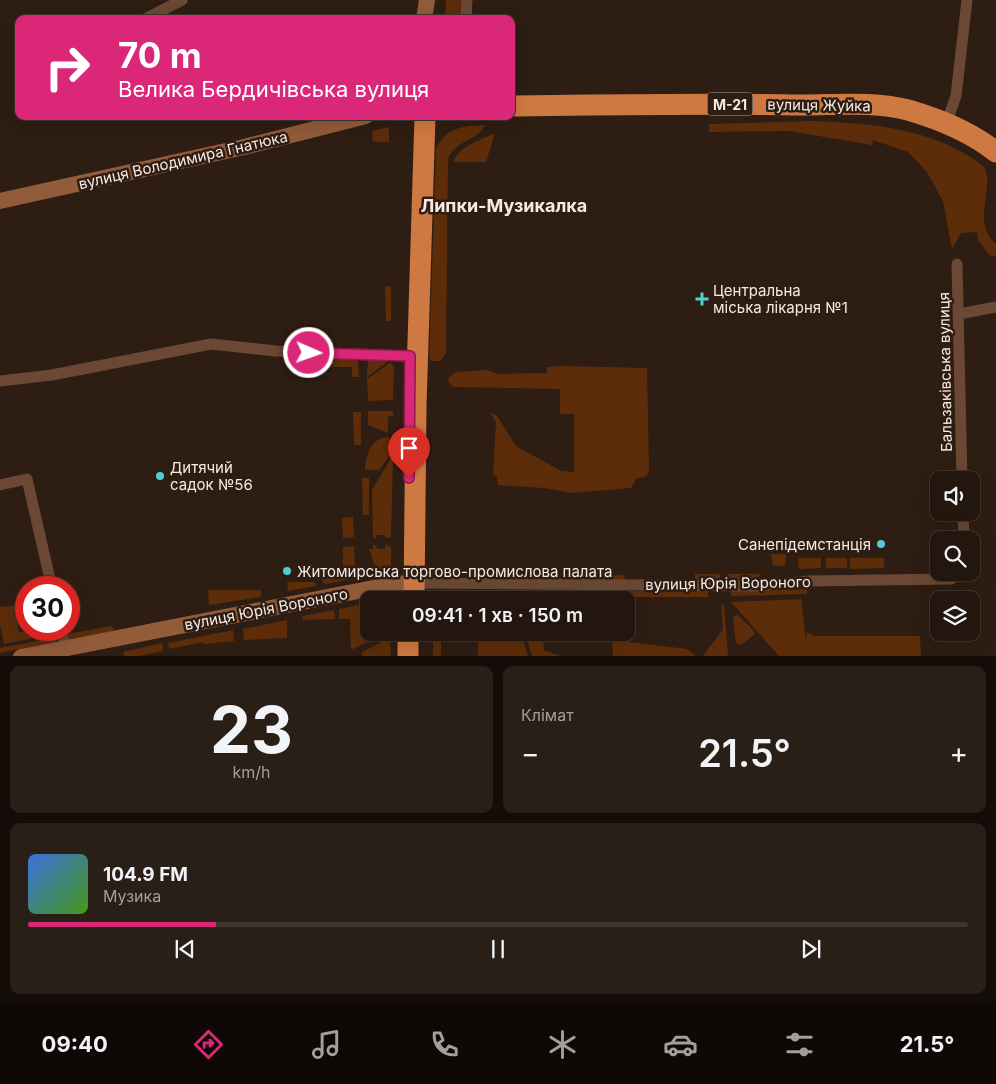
<!DOCTYPE html>
<html lang="uk">
<head>
<meta charset="utf-8">
<style>
	:root { --surface:#22160e; --page:#2a1f17; --text:#f1f3f6; --muted:#a29f9e; --line:#3f352e; --accent:#db2777 }
	body { margin:0; font-family:Inter,sans-serif; background:var(--page); color:var(--text); height:100vh; display:flex; flex-direction:column; font-size:19px; white-space:nowrap }
	* { box-sizing:border-box; margin:0 }
	p { font-size:16px; color:var(--muted) }
	.icon { flex:none; width:28px; height:28px; fill:none; stroke:currentColor; stroke-width:2; stroke-linecap:round; stroke-linejoin:round }
	.map { position:relative; height:656px; overflow:hidden }
	.side { display:flex; flex-direction:column; gap:10px; padding:10px; background:#130c08; flex:1 }
	.side>* { flex:none }
	.hud { position:absolute; left:15px; top:15px; width:500px; height:105px; border-radius:10px; box-shadow:0 5px 20px #0002,0 0 0 1px var(--line); background:#db2777; color:#fff; overflow:hidden }
	.controls { position:absolute; left:930px; top:471px; display:grid; gap:10px }
	.controls a { display:grid; place-items:center; width:50px; height:50px; border-radius:10px; background:var(--surface); box-shadow:0 5px 20px #0002,0 0 0 1px var(--line); font-size:25px }
	.speed { position:absolute; left:15px; top:576px; display:flex; gap:10px; font-size:25px; font-weight:700; text-align:center }
	.speed>* { display:grid; place-content:center; width:65px; height:65px; border-radius:50%; background:var(--surface); box-shadow:0 5px 20px #0002,0 0 0 1px var(--line); line-height:1 }
	.speed .limit { border:8px solid #d22; background:#fff; color:#111 }
	.pin { position:absolute; display:grid; place-items:center; width:42px; height:42px; color:#fff; margin:-51px -21px; border-radius:50% 50% 50% 0; rotate:-45deg; box-shadow:0 0 5px #0007 }
	.pin .icon { rotate:45deg }
	.me { position:absolute; width:55px; margin:-28px; rotate:92deg; stroke-linejoin:round; filter:drop-shadow(0 0 4px #0008) }
	.turn { display:flex; align-items:center; gap:18px; height:105px; padding:0 20px; font-size:22px }
	.turn .icon { width:65px; height:65px; stroke-width:2.5 }
	.turn b { display:block; font-size:35px; line-height:42px }
	.big { font-size:38px; font-weight:600; line-height:1.1 }
	.side .widget { flex:1; display:flex; flex-direction:column; justify-content:center; gap:8px; min-width:0; padding:0 18px; border-radius:10px; background:var(--page) }
	.side .dial { align-items:center; gap:0 }
	.dial b { font-size:65px; line-height:1 }
	.song { display:flex; align-items:center; gap:15px }
	.cover { width:60px; height:60px; border-radius:8px; background:linear-gradient(135deg,hsl(220 70% 55%),hsl(100 70% 35%)) }
	.played { height:5px; border-radius:2px; background:linear-gradient(90deg,var(--accent) 20%,var(--line) 20%) }
	.keys { display:flex; justify-content:space-around; direction:ltr }
	.heat { display:flex; justify-content:space-between; align-items:center; font-size:28px; direction:ltr }
	.side .tiles { flex:1; display:grid; gap:10px; grid-template-columns:1fr 1fr }
	.widget:last-child { grid-column:span 2 }
	.trip { position:absolute; left:360px; top:591px; width:275px; height:50px; border-radius:10px; background:var(--surface); box-shadow:0 5px 20px #0002,0 0 0 1px var(--line); font-weight:600; line-height:50px; text-align:center }
	.tab-bar { display:flex; height:80px; justify-content:space-around; align-items:center; background:#0e0906; color:var(--muted) }
	.tab-bar .icon { width:35px; height:35px }
	.tab-bar .active { color:var(--accent) }
	.tab-bar b { font-size:22px; color:var(--text) }
	.map>svg:first-child { display:block }
	.green { fill:#5d2d0a }
	.lines { fill:none; stroke-linecap:round; stroke-linejoin:round }
	.street { stroke:#6a4833; stroke-width:11 }
	.secondary { stroke:#925c3a; stroke-width:16 }
	.highway { stroke:#ce7942; stroke-width:21 }
	.route-casing { stroke:#8e194d; stroke-width:12 }
	.route { stroke:#db2777; stroke-width:9 }
	.poi-dot { fill:#51ccd4; stroke:#2e1d13; stroke-width:2 }
	.labels { text-anchor:middle; dominant-baseline:central; stroke-width:5; stroke-linejoin:round; paint-order:stroke }
	.shield { fill:#2e1d13; stroke:#baaca5; stroke-width:1 }
	.shield-label { font-size:14px; font-weight:bold; fill:#f6eae3 }
	.street-label { font-size:15px; fill:#f6eae3; stroke:#2e1d13 }
	.poi-label { font-size:15px; fill:#f6eae3; stroke:#2e1d13; text-anchor:start }
	.quarter-label { font-size:18px; font-weight:bold; fill:#f6eae3; stroke:#2e1d13 }
</style>
</head>
<body>
<div class="map">
<svg width="996" height="657" viewBox="0 0 996 657">
	<rect width="100%" height="100%" fill="#2e1d13"/>
	<path class="green" d="M446 0H465L464 19H445Z
		M812 121C866 123 920 127 967 155 976 160 986 165 987 176 989 201 974 224 996 244V256L991 257 978 240 977 232 961 233 952 249 943 201 927 172 908 152 873 140 872 145 789 131 709 132V124Z
		M485 125C479 141 454 140 448 159L446 352 441 361H432L429 358 436 149C445 127 464 126 485 125Z
		M389 127V142H373L372 131Z
		M495 133 486 162H454C457 147 483 139 495 133Z
		M385 286 391 287V321H386Z
		M354 358 358 362 359 377H352V367H332L334 359Z
		M388 359 387 362 367 377 368 360Z
		M390 363 394 367 393 400 368 401 367 379Z
		M559 366 647 368 649 472 646 476 636 479 631 488 572 493 544 488 498 485 497 476 493 475 496 422 490 413 497 416 516 446 561 471 574 472V414H560V389L453 387 448 382 449 377 456 372 487 370 497 374 547 373V367Z
		M368 411H393V416H388V433L368 425Z
		M353 412H361V445H354Z
		M389 437V444H393V451L379 470H365C365 455 372 437 389 437Z
		M393 455 391 537 385 538V535H377L376 538H373L372 490Z
		M362 478H369V515H363Z
		M353 517 354 537 343 538 342 518Z
		M373 545H376L377 549H385V545L391 547V565L384 573H380L376 569 369 549H373Z
		M354 546 355 567H343V547Z
		M771 554H786L785 566H773Z
		M798 558H821V568L799 569Z
		M826 558H847V568H826Z
		M850 558H884V568L850 569Z
		M343 570H352V579L326 584 323 583 322 577 343 574Z
		M695 574H720V580H695Z
		M728 574H761L756 580H728Z
		M623 575 626 580 570 579V576Z
		M287 582H315L316 586 288 591Z
		M807 589V594L731 596V591Z
		M208 590H261V597L209 605Z
		M536 590 598 591 602 595 532 596Z
		M625 591H708V597H625Z
		M801 599 806 640 807 632 815 636H920L921 656H779L731 602Z
		M369 603V632L385 633 351 650 350 619H339V609Z
		M26 604V613L16 616 19 632 39 630 40 637 4 644 0 625V607Z
		M724 604 728 656H703L723 629 721 605Z
		M334 610 335 619 302 620 303 616Z
		M735 615H738L755 632 754 635 741 645 736 643 733 617Z
		M287 620V638L244 640 243 629Z
		M112 626 114 631 68 640 67 634Z
		M233 630 234 641 204 644 203 642 169 649 168 643Z
		M433 633H441V656H433Z
		M525 633H543L544 650 560 656H532Z
		M478 636H522L528 656H478Z
		M57 637 56 642 0 653V648Z
		M390 638 391 656H362V652Z
		M612 640 687 649 696 656H613Z
		M162 643 163 651 138 656H124L123 652Z"/>
	<g class="lines">
		<path class="street" d="M145 19 182 0
			M466 19 467 0
			M946 124 956 96 967 0
			M957 264 962 480
			M959 314 996 307
			M0 381 52 375 211 344 276 351 411 356
			M0 485 27 479 52 588
			M963 512 964 540
			M414 583 756 586 809 581 951 579 962 572
			M61 630 65 648"/>
		<path class="secondary" d="M424 19 427 0
			M0 201 244 147 366 116
			M21 657 394 584 414 583"/>
		<path class="highway" d="M511 106C608 105 705 103 802 105 836 105 875 101 908 110 939 119 971 132 996 152
			M414 600 416 407 425 116
			M408 657V632"/>
	</g>
	<g class="lines">
		<g class="route-casing">
			<path id="route" d="M309 353 410 356 409 478"/>
		</g>
		<use href="#route" class="route"/>
	</g>
	<g class="poi-dot">
		<path d="M699.5 291.5h5v5h5v5h-5v5h-5v-5h-5v-5h5z"/>
		<circle cx="160" cy="476" r="5"/>
		<circle cx="881" cy="544" r="5"/>
		<circle cx="287" cy="571" r="5"/>
	</g>
	<g class="labels">
		<rect class="shield" x="707.5" y="92.5" width="45" height="23" rx="4"/>
		<g class="shield-label">
			<text x="730" y="104">М-21</text>
		</g>
		<g class="street-label">
			<text transform="translate(819 105) rotate(1)">вулиця Жуйка</text>
			<text transform="translate(183 160) rotate(-13)">вулиця Володимира Гнатюка</text>
			<text transform="translate(945 372) rotate(-91)">Бальзаківська вулиця</text>
			<text transform="translate(728 583) rotate(-1)">вулиця Юрія Вороного</text>
			<text transform="translate(266 609) rotate(-11)">вулиця Юрія Вороного</text>
		</g>
		<g class="poi-label">
			<text x="713" y="290">Центральна<tspan x="713" dy="17">міська лікарня №1</tspan></text>
			<text x="170" y="467">Дитячий<tspan x="170" dy="17">садок №56</tspan></text>
			<text x="871" y="544" text-anchor="end">Санепідемстанція</text>
			<text x="297" y="571">Житомирська торгово-промислова палата</text>
		</g>
		<g class="quarter-label">
			<text x="504" y="205">Липки-Музикалка</text>
		</g>
	</g>
</svg>
<div class="controls">
<a><svg class="icon" aria-label="sound" viewBox="0 0 24 24"><path d="M4 9h4l5-4v14l-5-4H4zM17 9q2 3 0 6"/></svg></a>
<a><svg class="icon" aria-label="search" viewBox="0 0 24 24"><circle cx="10" cy="10" r="6"/><path d="M15 15l6 6"/></svg></a>
<a><svg class="icon" aria-label="layers" viewBox="0 0 24 24"><path d="M12 4l9 5-9 5-9-5zM3 14l9 5 9-5"/></svg></a>
</div>
<div class="speed"><div class="limit">30</div></div>
<div class="pin" style="left:409px;top:478px;background:#d93025"><svg class="icon" aria-label="arrive" viewBox="0 0 24 24"><path d="M6 21V4h12l-3 4 3 4H6"/></svg></div>
<svg class="me" style="left:309px;top:353px" viewBox="-20 -20 40 40"><circle r="17" fill="#db2777" stroke="#fff" stroke-width="3"/><path d="M0-11L8 9 0 5-8 9z" fill="#fff"/></svg>
<div class="trip">09:41 · 1 хв · 150 m</div>
<div class="hud">
<div class="turn"><svg class="icon" aria-label="right" viewBox="0 0 24 24"><path d="M7 20v-9h11M14 6l5 5-5 5"/></svg><div><b>70 m</b>Велика Бердичівська вулиця</div></div>
</div>
</div>
<section class="side">
<div class="tiles">
<div class="widget dial"><b>23</b><p>km/h</p></div>
<div class="widget"><p>Клімат</p>
<div class="heat"><a>−</a><b class="big">21.5°</b><a>+</a></div>
</div>
<div class="widget">
<div class="song"><i class="cover"></i><div><b>104.9 FM</b><p>Музика</p></div></div>
<div class="played"></div>
<div class="keys"><svg class="icon" aria-label="previous" viewBox="0 0 24 24"><path d="M18 5L8 12l10 7zM5 5v14"/></svg><svg class="icon" aria-label="pause" viewBox="0 0 24 24"><path d="M8 5v14M16 5v14"/></svg><svg class="icon" aria-label="next" viewBox="0 0 24 24"><path d="M6 5l10 7-10 7zM19 5v14"/></svg></div>
</div>
</div>
</section>
<nav class="tab-bar">
<b>09:40</b>
<svg class="icon active" aria-label="directions" viewBox="0 0 24 24"><path d="M12 3l9 9-9 9-9-9zM9 14v-3h6M13 9l2 2-2 2"/></svg>
<svg class="icon" aria-label="music" viewBox="0 0 24 24"><path d="M9 18V5l10-2v13"/><circle cx="6" cy="18" r="3"/><circle cx="16" cy="16" r="3"/></svg>
<svg class="icon" aria-label="phone" viewBox="0 0 24 24"><path d="M5 4h4l2 5-3 2q2 4 5 5l2-3 5 2v4C11 20 4 13 5 4z"/></svg>
<svg class="icon" aria-label="climate" viewBox="0 0 24 24"><path d="M12 3v18M4 7l16 10M4 17L20 7"/></svg>
<svg class="icon" aria-label="car" viewBox="0 0 24 24"><path d="M5 17H2v-5l4-1 3-4h7l3 4 3 1v5h-3M9 17h6M6 11h13"/><circle cx="7" cy="17" r="2"/><circle cx="17" cy="17" r="2"/></svg>
<svg class="icon" aria-label="filters" viewBox="0 0 24 24"><path d="M4 7h16M4 17h16"/><circle cx="9" cy="7" r="2"/><circle cx="15" cy="17" r="2"/></svg>
<b>21.5°</b>
</nav>
</body>
</html>
